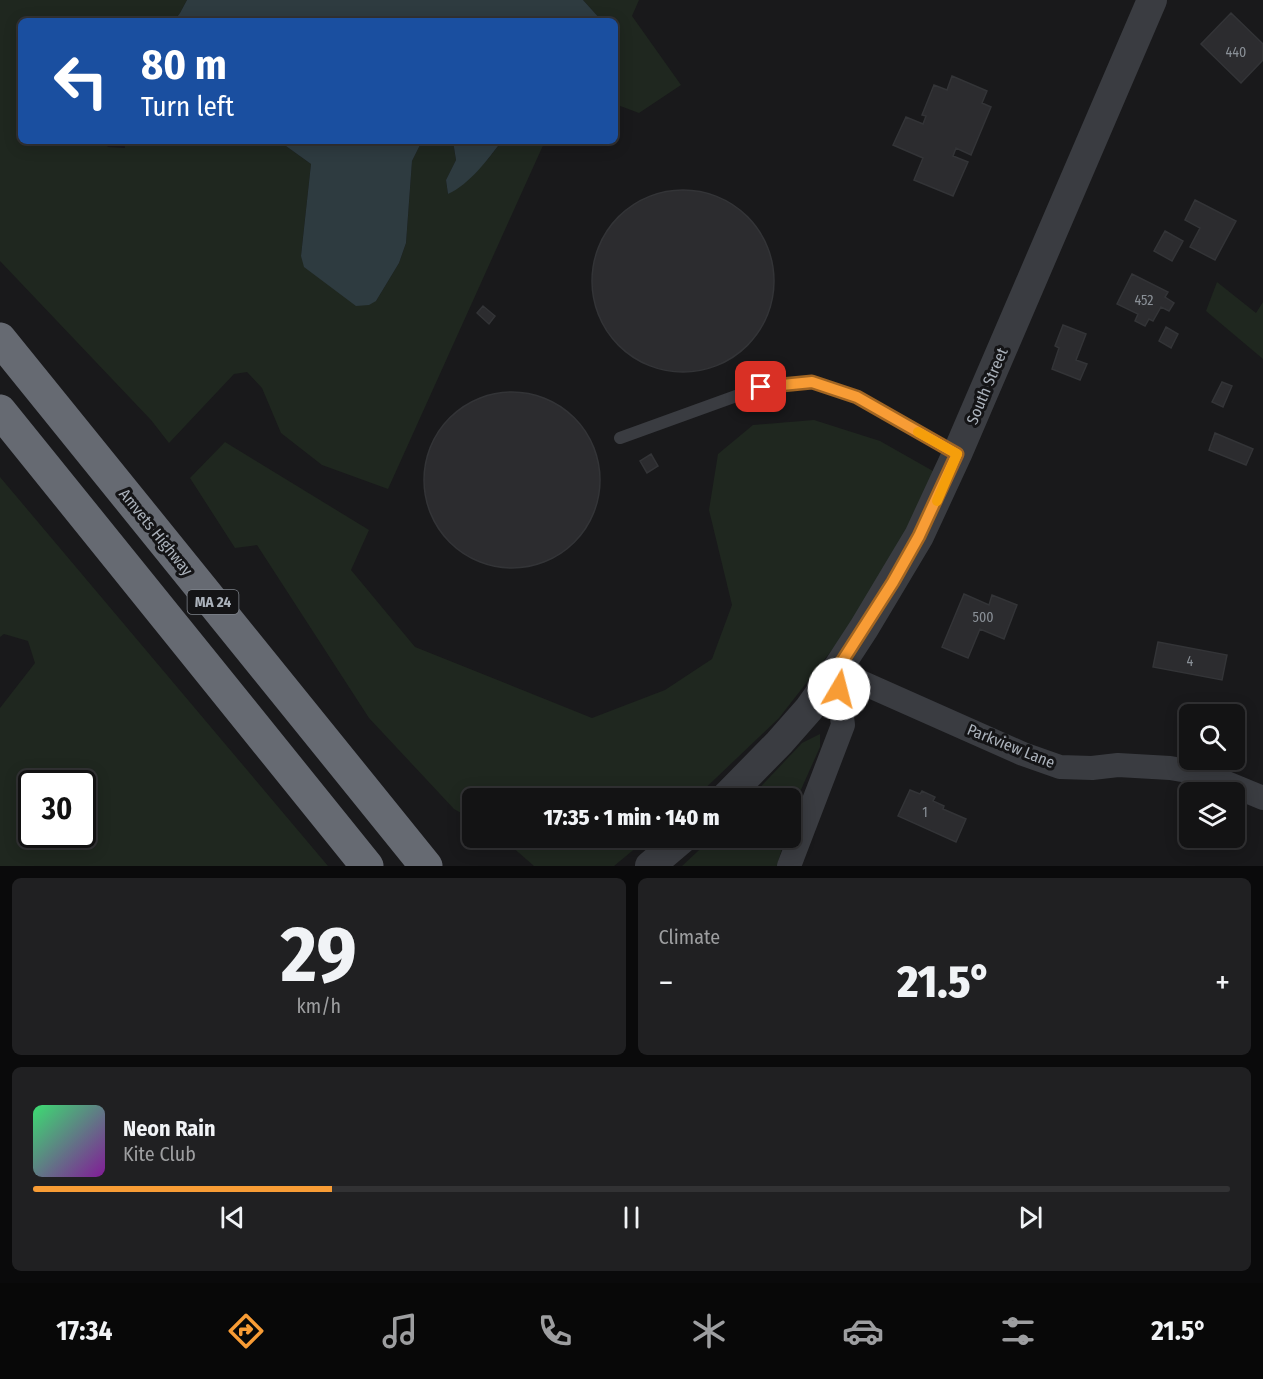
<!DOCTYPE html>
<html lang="en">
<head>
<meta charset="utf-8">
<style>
	:root { --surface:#131314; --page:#202022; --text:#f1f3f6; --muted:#9d9ea0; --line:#323234; --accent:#f89c35 }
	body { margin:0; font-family:"Fira Sans Condensed",sans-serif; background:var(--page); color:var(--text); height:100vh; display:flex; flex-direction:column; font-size:22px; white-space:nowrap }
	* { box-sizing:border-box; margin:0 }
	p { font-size:20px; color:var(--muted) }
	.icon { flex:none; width:33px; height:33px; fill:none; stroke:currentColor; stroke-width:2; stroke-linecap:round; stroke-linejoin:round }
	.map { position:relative; height:866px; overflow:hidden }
	.drawer { display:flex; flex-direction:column; gap:12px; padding:12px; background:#0a0a0b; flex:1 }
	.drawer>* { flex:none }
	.top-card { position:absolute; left:18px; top:18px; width:600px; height:126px; border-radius:9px; box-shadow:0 3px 15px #0003,0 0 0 2px var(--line); background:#1a4fa0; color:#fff; overflow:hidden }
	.tools { position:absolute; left:1179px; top:704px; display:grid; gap:12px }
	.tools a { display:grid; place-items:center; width:66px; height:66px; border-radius:9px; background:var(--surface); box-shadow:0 3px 15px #0003,0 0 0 2px var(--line); font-size:30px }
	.speed { position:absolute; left:18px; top:770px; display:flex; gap:12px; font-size:30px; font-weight:700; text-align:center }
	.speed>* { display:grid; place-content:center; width:78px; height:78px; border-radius:50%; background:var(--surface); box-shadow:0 3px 15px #0003,0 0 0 2px var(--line); line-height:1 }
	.speed .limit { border:3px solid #111; border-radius:9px; background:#fff; color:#111 }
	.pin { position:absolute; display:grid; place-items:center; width:51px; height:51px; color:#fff; margin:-26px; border-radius:12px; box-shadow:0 3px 9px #0006 }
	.me { position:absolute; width:66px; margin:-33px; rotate:8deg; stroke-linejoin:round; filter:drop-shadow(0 0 4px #0008) }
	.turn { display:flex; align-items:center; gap:21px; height:126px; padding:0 24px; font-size:27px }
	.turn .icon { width:78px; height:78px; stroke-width:2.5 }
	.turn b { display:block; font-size:42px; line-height:51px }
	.big { font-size:45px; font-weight:800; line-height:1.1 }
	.drawer .card { flex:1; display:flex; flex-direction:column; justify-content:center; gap:9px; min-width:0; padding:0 21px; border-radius:9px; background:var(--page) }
	.drawer .dial { align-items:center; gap:0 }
	.dial b { font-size:78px; line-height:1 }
	.song { display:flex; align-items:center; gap:18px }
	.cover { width:72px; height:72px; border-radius:9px; background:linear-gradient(135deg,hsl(140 70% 55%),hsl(290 70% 35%)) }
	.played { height:6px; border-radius:3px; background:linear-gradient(90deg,var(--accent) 25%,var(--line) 25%) }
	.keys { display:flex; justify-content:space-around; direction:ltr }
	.heat { display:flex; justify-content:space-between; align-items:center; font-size:33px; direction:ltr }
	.drawer .tiles { flex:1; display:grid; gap:12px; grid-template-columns:1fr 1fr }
	.card:last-child { grid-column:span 2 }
	.trip { position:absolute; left:462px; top:788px; width:339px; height:60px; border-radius:9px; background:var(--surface); box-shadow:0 3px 15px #0003,0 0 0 2px var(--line); font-weight:800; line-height:60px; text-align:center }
	.tab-bar { display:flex; height:96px; justify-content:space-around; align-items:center; background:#080808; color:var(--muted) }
	.tab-bar .icon { width:42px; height:42px }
	.tab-bar .on { color:var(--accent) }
	.tab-bar b { font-size:27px; color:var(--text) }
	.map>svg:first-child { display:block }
	.green { fill:#1f271f; fill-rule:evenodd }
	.water { fill:#2e3b40 }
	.building { fill:#2c2c2f; stroke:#333437; stroke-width:1.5 }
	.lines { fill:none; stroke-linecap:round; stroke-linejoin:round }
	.service { stroke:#3a3c41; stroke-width:12 }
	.minor { stroke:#3a3c41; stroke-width:24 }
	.tertiary { stroke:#3a3c41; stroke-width:30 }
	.motorway { stroke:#666a72; stroke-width:33 }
	.route-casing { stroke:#a16522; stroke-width:15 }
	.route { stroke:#f89c35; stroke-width:10 }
	.slow { stroke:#f59e0b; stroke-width:10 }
	.labels { text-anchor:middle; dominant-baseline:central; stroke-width:6; stroke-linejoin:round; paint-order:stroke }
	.number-label { font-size:14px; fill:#8a9097 }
	.shield { fill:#141416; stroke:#7e838a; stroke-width:1.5 }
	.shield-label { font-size:15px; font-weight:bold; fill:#abb2bb }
	.street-label { font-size:16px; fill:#abb2bb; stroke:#141416 }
</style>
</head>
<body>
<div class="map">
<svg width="1263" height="866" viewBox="0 0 1263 866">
	<rect width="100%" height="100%" fill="#19191b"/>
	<path class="green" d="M0 0H187L180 13 174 21H21V141H103L108 147 125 148 124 141H279L311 164 301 256 376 301 399 263 406 243 412 161 422 141H453L456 160 446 180 448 194 488 159 502 141H545L388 489 322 465 281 433 262 388 247 372 234 374 169 443 151 420 0 261Z
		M583 0H639L632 16 681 85 639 113 615 104V21H602Z
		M1217 282 1256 313 1263 302V359L1206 311Z
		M814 420 880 441 940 475 846 632 779 718 695 798H472V819L454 809 369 718 257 545 235 548 190 478 225 442 369 530 351 570 415 647 592 718 665 690 712 659 732 605 709 510 718 454 753 425Z
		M0 477 328 866H0V708L35 663 28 641 4 634 0 637ZM32 783H82V834H32Z
		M820 734V747L795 803 791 819 790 798H750L802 743Z
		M501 837H649L614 866H534Z
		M713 837H785L777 866H682Z"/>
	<path class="water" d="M187 0H583L602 21H174L180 13Z
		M279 141H422L412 161 406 243 399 263 376 301 369 305 356 306 304 267 301 256 311 164Z
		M453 141H502C487 160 470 184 448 194L446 180 456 160Z"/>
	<path class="building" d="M1231 13 1263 44V60L1241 83 1201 44Z
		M952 76 987 91 982 103 991 107 971 155 956 148 953 156 968 162 953 196 914 180 923 158 893 145 906 117 923 124 926 116 922 115 934 85 947 90Z
		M592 281a91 91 0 1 1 182 0a91 91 0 1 1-182 0Z
		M1195 200 1236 221 1215 260 1190 247 1200 228 1185 220Z
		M1165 231 1183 241 1172 261 1154 251Z
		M1132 274 1168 292 1165 297 1174 303 1169 311 1161 307 1153 321 1149 319 1145 326 1135 321 1138 314 1117 304Z
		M483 306 495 316 489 324 477 313Z
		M1063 325 1086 334 1076 360 1087 364 1080 380 1052 369 1059 348 1055 346Z
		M1166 327 1178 334 1171 348 1159 341Z
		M1222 382 1232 386 1223 407 1212 402Z
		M424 480a88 88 0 1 1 176 0a88 88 0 1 1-176 0Z
		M1215 433 1253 449 1246 465 1209 450Z
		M651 454 658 466 647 473 640 461Z
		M964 594 989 605 992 595 1017 605 1004 639 980 629 968 658 942 647Z
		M1158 642 1227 655 1222 680 1153 667Z
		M910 790 920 794 922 791 935 797 933 801 944 806 943 809 966 819 956 842 898 816Z"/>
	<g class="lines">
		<path class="service" d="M620 438 761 387 811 382 857 397 957 454"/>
		<path class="minor" d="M836 671 1023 754 1060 767 1092 768 1118 765 1170 768 1205 774 1263 798
			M789 866 843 725 836 671"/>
		<path class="tertiary" d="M725 798 779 743 809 709 836 671 864 628 919 536 957 454 1152 0
			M650 866 684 837"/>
		<path class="motorway" d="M0 339 426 866
			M0 411 367 866"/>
	</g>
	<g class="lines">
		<g class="route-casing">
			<path id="route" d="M761 387 812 382 857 397 957 454 919 536 893 582 836 671 839 689"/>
		</g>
		<use href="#route" class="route"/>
		<path class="slow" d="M918 432 957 454 937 501"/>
	</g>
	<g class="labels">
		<g class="number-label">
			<text x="1236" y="52">440</text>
			<text x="1144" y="300">452</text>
			<text x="983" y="617">500</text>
			<text x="1190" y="661">4</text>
			<text x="925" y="812">1</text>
		</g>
		<rect class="shield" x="187.5" y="590" width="51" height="24" rx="4.5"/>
		<g class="shield-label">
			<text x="213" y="602">MA 24</text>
		</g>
		<g class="street-label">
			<text transform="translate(987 386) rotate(-67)">South Street</text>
			<text transform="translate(156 532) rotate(51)">Amvets Highway</text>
			<text transform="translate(1011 746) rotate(22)">Parkview Lane</text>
		</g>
	</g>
</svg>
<div class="tools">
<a><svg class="icon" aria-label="search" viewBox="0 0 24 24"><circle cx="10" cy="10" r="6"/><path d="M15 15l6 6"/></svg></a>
<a><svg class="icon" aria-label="layers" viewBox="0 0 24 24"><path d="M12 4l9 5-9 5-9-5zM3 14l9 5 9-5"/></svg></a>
</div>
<div class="speed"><div class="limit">30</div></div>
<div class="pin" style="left:761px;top:387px;background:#d93025"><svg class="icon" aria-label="arrive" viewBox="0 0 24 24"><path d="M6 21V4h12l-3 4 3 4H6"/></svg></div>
<svg class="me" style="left:839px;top:689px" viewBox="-20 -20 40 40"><circle r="19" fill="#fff"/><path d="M0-13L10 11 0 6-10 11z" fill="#f89c35"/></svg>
<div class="trip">17:35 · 1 min · 140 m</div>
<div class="top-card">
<div class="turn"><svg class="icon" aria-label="left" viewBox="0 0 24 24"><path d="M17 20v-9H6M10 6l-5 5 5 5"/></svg><div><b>80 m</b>Turn left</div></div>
</div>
</div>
<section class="drawer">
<div class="tiles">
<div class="card dial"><b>29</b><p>km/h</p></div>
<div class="card"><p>Climate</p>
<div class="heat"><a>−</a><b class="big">21.5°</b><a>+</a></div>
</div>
<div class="card">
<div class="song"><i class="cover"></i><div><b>Neon Rain</b><p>Kite Club</p></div></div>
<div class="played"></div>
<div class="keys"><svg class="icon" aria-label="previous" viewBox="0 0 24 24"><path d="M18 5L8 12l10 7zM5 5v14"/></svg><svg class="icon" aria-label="pause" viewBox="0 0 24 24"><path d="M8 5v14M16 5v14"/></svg><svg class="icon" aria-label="next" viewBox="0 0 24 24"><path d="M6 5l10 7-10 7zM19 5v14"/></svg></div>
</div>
</div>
</section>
<nav class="tab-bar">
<b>17:34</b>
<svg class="icon on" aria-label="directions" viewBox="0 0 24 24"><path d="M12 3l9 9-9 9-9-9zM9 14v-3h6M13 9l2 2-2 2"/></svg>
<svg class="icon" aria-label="music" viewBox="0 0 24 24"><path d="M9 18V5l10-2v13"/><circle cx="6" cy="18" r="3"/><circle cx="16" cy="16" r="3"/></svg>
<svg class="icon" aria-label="phone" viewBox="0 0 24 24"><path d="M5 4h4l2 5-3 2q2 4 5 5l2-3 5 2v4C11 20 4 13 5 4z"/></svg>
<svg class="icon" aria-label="climate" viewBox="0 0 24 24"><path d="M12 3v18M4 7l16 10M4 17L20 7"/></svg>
<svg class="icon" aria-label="car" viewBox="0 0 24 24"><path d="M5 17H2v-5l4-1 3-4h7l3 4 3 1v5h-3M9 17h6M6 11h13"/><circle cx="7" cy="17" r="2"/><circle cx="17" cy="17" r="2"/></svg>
<svg class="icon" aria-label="filters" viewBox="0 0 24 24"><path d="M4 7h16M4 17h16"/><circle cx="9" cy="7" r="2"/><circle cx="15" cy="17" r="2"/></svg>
<b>21.5°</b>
</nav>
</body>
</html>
